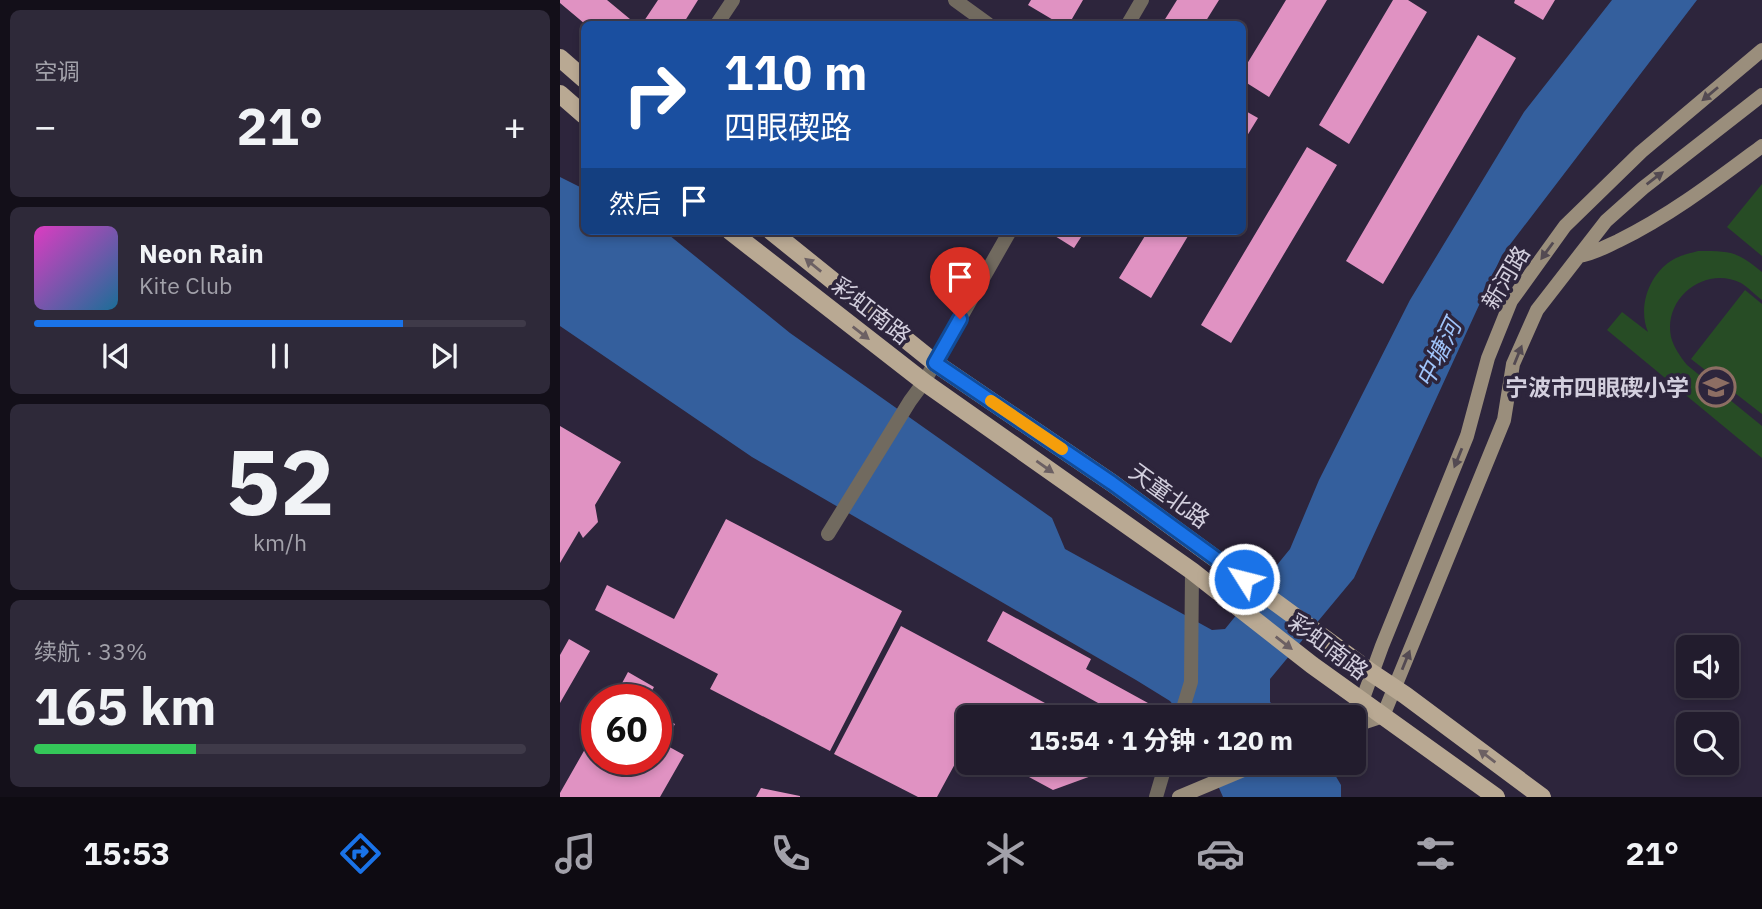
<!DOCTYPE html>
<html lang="zh">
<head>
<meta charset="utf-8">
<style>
	:root { --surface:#221c2d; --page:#2e2939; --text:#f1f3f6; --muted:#a2a1aa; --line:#3f3a49; --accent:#1a73e8 }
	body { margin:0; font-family:"IBM Plex Sans","Noto Sans SC",sans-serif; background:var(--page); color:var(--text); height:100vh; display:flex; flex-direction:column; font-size:26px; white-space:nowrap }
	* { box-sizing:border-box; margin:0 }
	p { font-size:23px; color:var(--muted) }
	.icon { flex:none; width:38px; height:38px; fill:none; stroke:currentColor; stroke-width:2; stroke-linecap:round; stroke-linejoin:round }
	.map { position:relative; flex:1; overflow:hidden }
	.sheet { display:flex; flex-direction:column; gap:10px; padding:10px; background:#130f19; width:560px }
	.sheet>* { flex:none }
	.guide { position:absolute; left:21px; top:21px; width:665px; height:214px; border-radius:10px; box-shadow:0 4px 10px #0003,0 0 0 2px var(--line); background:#1a4fa0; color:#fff; overflow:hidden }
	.tools { position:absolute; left:1116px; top:635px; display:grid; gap:14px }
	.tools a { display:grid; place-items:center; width:63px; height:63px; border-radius:10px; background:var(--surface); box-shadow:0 4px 10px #0003,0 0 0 2px var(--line); font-size:35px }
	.speed { position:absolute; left:21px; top:684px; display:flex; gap:14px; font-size:35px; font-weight:700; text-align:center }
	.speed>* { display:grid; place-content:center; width:91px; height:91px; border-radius:50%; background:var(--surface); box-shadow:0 4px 10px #0003,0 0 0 2px var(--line); line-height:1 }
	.speed .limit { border:10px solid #d22; background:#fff; color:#111 }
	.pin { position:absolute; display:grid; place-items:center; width:60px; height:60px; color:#fff; margin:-72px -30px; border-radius:50% 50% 50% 0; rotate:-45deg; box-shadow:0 0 7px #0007 }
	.pin .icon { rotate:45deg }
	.me { position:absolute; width:77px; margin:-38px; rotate:306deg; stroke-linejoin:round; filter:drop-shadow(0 0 5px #0008) }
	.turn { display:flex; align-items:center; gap:24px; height:147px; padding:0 28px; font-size:32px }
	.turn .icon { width:91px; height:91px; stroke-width:2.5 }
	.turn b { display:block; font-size:49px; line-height:60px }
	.then { display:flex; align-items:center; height:66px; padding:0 28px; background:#0003; gap:14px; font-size:26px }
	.big { font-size:52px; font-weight:700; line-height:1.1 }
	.sheet .tile { flex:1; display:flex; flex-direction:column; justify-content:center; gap:10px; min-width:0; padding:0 24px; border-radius:10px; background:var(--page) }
	.sheet .dial { align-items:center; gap:0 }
	.dial b { font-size:91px; line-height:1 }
	.song { display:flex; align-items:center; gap:21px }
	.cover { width:84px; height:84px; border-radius:10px; background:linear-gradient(135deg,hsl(310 70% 55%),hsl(200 70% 35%)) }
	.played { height:7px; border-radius:4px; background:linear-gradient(90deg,var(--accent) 75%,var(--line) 75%) }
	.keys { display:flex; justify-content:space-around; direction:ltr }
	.heat { display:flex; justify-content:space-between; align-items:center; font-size:38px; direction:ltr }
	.charge { height:10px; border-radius:5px; background:linear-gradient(90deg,#34c759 33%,var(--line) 0) }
	.trip { position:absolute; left:396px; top:705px; width:410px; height:70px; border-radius:10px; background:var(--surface); box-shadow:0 4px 10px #0003,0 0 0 2px var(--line); font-weight:700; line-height:70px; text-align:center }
	.menu { display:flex; height:112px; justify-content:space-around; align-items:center; background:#0e0b12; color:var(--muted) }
	.menu .icon { width:49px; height:49px }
	.menu .on { color:var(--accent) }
	.menu b { font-size:32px; color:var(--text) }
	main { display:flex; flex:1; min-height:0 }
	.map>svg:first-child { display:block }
	.green { fill:#274c25 }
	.water { fill:#345f9d }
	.building { fill:#e092c2 }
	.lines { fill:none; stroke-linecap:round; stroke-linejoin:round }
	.minor { stroke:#716a5f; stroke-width:14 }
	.secondary { stroke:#9a8e7c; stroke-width:14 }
	.primary { stroke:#b9a993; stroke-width:18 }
	.oneway { fill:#534a52 }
	.oneway2 { fill:#6c6063 }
	.route-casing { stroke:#114b97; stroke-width:18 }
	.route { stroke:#1a73e8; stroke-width:12 }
	.slow { stroke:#f59e0b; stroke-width:12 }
	.labels { text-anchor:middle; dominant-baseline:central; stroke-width:7; stroke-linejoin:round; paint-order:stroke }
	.street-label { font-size:23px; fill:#d3cfde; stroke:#2d253c }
	.poi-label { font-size:23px; font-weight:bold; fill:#d3cfde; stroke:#2d253c; text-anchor:end }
	.water-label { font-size:24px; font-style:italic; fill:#a0c4fa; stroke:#2d253c }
</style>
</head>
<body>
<main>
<section class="sheet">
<div class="tile"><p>空调</p>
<div class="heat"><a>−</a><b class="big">21°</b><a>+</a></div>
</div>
<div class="tile">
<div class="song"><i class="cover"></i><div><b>Neon Rain</b><p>Kite Club</p></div></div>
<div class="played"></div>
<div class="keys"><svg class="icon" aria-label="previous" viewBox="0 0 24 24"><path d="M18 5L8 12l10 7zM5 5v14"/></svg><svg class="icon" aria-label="pause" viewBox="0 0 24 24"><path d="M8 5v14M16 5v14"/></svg><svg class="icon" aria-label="next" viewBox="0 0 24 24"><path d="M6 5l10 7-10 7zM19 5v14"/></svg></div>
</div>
<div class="tile dial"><b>52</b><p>km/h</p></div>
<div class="tile"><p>续航 · 33%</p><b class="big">165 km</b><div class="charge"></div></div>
</section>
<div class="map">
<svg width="1202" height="797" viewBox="0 0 1202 797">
	<rect width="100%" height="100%" fill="#2d253c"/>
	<path class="green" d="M1202 184V256L1167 227Z
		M1138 251C1171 251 1176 251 1202 272V300C1195 295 1188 287 1181 283 1145 265 1103 298 1111 337 1114 348 1120 356 1127 365L1202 426V458L1047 330 1062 312 1088 332C1077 306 1090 271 1116 258 1122 255 1131 253 1138 251Z
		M1185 290 1202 304V414L1131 359Z"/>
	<path class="water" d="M1052 0H1137L942 255 794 578 710 679V702L726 717H623L610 701 576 680 192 457 0 326V177L24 189V231H104L230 333 492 518 505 549 652 630 665 629 730 549 759 480 850 300 964 112Z
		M648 763H768L781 785V797H663Z"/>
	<path class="building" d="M0 0H47L76 24H25L0 3Z
		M98 0H138L123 24H82Z
		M471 0H523L509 24H500L468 5Z
		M617 0H659L644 24H602Z
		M726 0H767L709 97 682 80V72Z
		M833 0H848L867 12 789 144 759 125Z
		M955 0H995L983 20 954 3Z
		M918 35 956 58 823 284 786 261Z
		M682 109 698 118 682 144Z
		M747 147 777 165 671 343 641 325Z
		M487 231H525L514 248Z
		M588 231H631L591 298 559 278Z
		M0 426 61 462 35 505 38 522 23 538 19 531 0 563Z
		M166 519 342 611 270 751 150 689 158 674 35 610 47 585 114 619Z
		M443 611 531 659 526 669 588 703 580 718H565L427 641Z
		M341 626 513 718H408V763H420L415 772 396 762 377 797H358L274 754Z
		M9 639 30 651 0 703V655Z
		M68 672 94 687 87 700H53Z
		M96 714 115 724 104 744 124 755 100 797H0V793L37 728V760H96Z
		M443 763H549L545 771 493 790Z
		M201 788 240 796V797H196Z"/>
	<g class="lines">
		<path class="minor" d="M395 0 428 24
			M157 24 173 0
			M568 24 582 0
			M268 534 350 401 364 382 450 231
			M620 718 631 682 632 571
			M596 797 606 763"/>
		<path class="secondary" d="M1019 256C1033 254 1045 247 1058 241 1111 215 1155 181 1202 146
			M788 718 802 701 822 646 907 436 928 358 951 301 1005 226 1081 152 1202 50
			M793 726 823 716 944 420 953 364 977 310 1046 221 1083 188 1202 95
			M619 797 700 763"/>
		<path class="primary" d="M0 58 24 79
			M0 94 24 115
			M170 231 364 382 632 571 752 665 936 797
			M211 231 375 363 552 483 812 673 845 695 982 797"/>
	</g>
	<defs><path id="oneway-solid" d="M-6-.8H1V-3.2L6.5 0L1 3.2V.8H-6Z" transform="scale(1.75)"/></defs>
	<g class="oneway">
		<use href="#oneway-solid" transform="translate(1150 94) rotate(140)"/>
		<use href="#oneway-solid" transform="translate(1095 178) rotate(-37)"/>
		<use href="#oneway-solid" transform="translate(987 251) rotate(126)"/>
		<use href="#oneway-solid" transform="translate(958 355) rotate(-68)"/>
		<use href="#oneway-solid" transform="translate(898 458) rotate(112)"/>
		<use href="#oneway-solid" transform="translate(846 660) rotate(-68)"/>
	</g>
	<g class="oneway2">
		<use href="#oneway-solid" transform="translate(253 265) rotate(-141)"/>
		<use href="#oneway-solid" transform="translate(301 333) rotate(38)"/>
		<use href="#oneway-solid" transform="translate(485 467) rotate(35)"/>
		<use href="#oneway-solid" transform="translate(724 643) rotate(38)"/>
		<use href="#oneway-solid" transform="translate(927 756) rotate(-143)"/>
	</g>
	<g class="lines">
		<g class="route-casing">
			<path id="route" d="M400 319 375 363 552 483 684 579"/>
		</g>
		<use href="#route" class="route"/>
		<path class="slow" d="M431 401 502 449"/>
	</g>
	<defs>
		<g id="school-ring" transform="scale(2.0125)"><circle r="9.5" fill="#2d253c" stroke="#8d6e63" stroke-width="1.5"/><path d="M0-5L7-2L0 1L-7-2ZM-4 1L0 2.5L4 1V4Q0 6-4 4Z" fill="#8d6e63"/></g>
	</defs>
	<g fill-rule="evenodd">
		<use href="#school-ring" x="1156" y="387"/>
	</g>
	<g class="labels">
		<g class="street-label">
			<text transform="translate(945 277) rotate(-59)">新河路</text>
			<text transform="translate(312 310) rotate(38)">彩虹南路</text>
			<text transform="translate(610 495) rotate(36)">天童北路</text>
			<text transform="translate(769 646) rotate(37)">彩虹南路</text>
		</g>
		<g class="poi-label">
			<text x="1129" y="387">宁波市四眼碶小学</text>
		</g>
		<g class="water-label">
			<text transform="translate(878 353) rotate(-64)">中塘河</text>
		</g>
	</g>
</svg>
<div class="tools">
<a><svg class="icon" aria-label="sound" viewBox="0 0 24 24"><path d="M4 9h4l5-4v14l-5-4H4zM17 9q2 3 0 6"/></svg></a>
<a><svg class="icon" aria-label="search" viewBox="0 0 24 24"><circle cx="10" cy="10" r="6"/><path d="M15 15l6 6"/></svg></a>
</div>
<div class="speed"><div class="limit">60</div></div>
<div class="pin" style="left:400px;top:319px;background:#d93025"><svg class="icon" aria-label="arrive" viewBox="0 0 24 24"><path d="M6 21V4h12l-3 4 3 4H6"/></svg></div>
<svg class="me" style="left:684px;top:579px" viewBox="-20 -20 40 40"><circle r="17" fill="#1a73e8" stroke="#fff" stroke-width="3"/><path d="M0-11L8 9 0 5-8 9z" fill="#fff"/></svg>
<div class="trip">15:54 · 1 分钟 · 120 m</div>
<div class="guide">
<div class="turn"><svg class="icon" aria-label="right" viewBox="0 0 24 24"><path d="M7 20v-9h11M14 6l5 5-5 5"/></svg><div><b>110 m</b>四眼碶路</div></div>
<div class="then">然后<svg class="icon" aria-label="arrive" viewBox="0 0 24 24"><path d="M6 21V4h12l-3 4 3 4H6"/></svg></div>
</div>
</div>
</main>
<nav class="menu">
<b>15:53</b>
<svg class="icon on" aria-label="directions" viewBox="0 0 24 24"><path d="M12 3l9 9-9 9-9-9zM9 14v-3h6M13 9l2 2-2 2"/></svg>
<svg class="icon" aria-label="music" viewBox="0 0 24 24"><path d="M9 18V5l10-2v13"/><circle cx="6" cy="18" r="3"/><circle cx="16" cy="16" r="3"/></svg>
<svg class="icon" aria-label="phone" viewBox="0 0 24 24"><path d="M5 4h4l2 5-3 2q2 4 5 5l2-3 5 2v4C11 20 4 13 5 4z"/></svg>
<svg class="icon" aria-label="climate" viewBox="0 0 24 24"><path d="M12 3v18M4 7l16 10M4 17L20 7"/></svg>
<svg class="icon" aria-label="car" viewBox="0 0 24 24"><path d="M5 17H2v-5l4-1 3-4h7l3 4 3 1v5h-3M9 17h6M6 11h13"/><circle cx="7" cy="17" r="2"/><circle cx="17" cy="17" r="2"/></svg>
<svg class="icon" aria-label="filters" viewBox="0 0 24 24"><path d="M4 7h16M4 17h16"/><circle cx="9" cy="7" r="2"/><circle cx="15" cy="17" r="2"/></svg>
<b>21°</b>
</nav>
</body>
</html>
